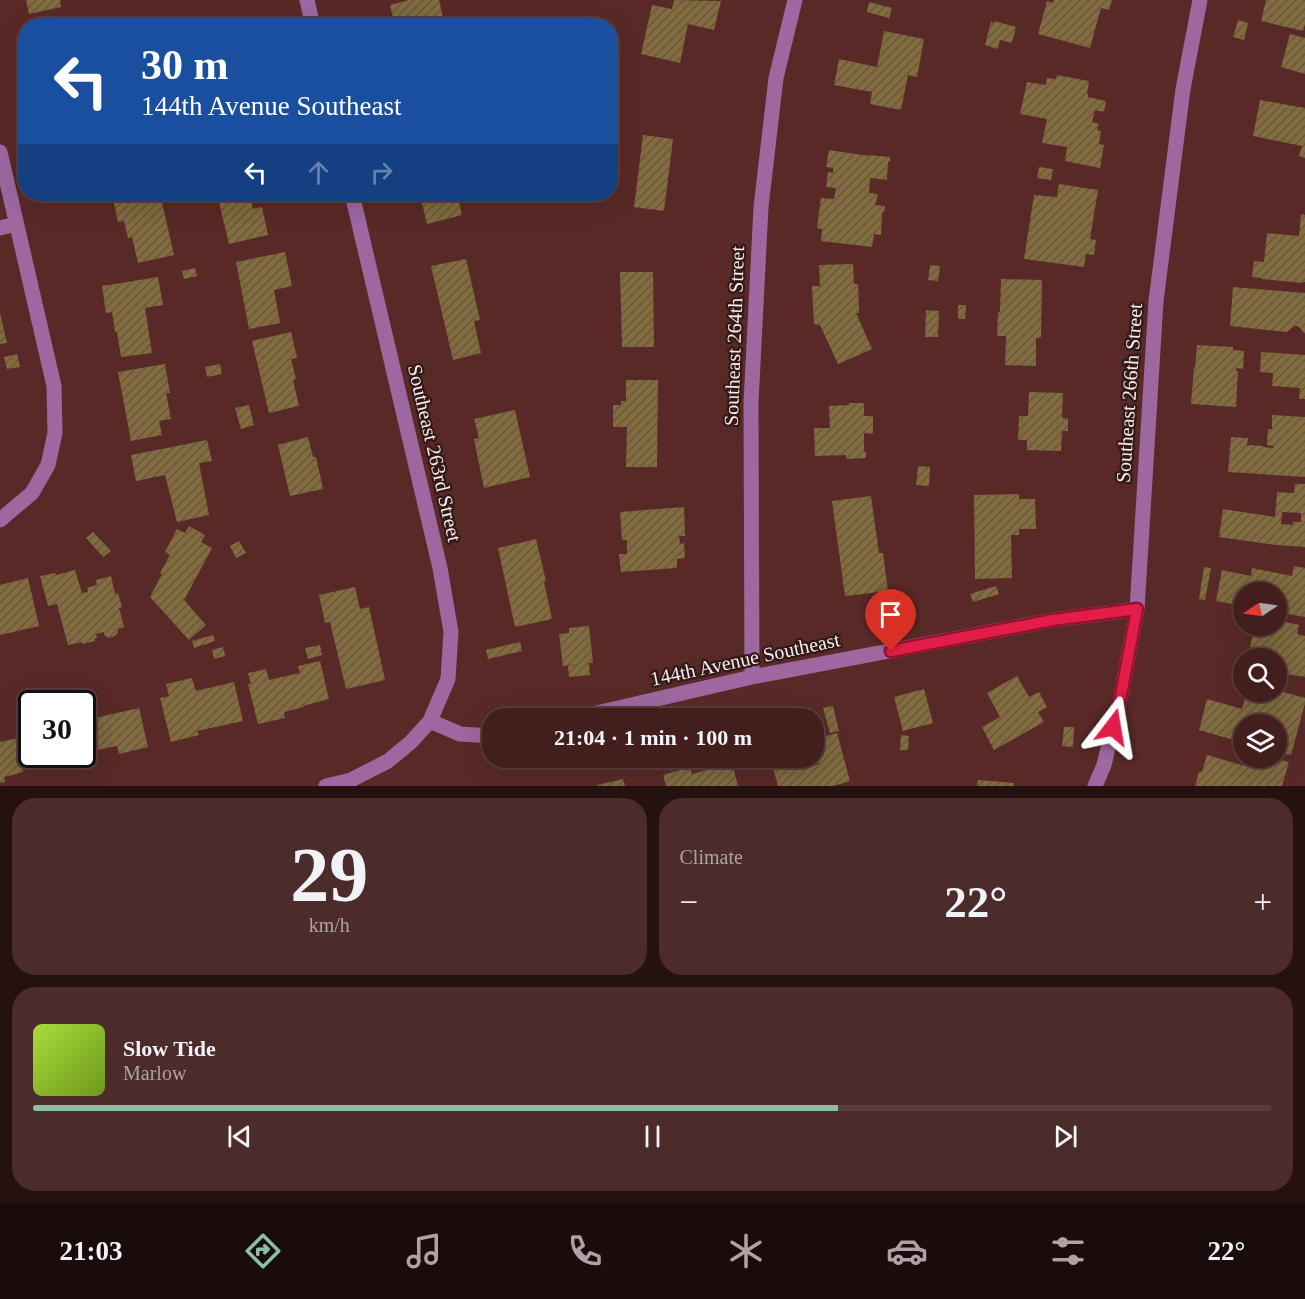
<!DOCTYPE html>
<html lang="en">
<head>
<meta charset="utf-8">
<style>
	:root { --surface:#421f1d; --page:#4c2c2a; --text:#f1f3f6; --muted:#aea2a4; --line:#5a3d3b; --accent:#8abfa5 }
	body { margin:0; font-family:Georgia,serif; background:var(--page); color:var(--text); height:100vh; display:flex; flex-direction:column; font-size:22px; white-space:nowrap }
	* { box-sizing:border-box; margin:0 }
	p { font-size:20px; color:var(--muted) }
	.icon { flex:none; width:33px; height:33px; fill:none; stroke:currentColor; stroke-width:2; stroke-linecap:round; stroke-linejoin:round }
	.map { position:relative; height:786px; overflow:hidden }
	.side { display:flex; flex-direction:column; gap:12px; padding:12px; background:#241110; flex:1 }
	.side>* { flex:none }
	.guide { position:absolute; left:18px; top:18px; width:600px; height:183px; border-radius:24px; box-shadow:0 6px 24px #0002,0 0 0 2px var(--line); background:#1a4fa0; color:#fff; overflow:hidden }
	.needle { width:39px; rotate:257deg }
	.tools { position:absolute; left:1233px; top:582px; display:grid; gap:12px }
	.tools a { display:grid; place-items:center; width:54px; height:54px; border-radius:50%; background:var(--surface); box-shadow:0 6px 24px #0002,0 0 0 2px var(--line); font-size:30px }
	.speed { position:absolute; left:18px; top:690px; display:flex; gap:12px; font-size:30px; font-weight:700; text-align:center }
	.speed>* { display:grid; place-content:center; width:78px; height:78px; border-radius:50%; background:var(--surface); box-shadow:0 6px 24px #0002,0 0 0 2px var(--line); line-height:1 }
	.speed .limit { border:3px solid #111; border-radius:9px; background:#fff; color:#111 }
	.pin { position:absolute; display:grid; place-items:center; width:51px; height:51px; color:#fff; margin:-62px -26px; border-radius:50% 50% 50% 0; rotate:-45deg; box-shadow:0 0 6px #0007 }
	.pin .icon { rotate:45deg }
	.me { position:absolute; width:66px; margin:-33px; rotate:14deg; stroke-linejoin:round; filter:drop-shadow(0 0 4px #0008) }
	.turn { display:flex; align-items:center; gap:21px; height:126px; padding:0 24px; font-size:27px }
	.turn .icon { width:78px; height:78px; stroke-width:2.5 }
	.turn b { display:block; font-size:42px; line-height:51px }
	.lanes { display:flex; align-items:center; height:57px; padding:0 24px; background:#0003; justify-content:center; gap:30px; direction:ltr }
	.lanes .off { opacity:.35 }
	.big { font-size:45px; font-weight:800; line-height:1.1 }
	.side .tile { flex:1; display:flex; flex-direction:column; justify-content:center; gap:9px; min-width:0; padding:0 21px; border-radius:24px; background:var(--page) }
	.side .dial { align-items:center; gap:0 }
	.dial b { font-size:78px; line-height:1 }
	.song { display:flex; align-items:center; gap:18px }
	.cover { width:72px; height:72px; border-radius:9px; background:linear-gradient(135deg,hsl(80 70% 55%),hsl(80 70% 35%)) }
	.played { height:6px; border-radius:3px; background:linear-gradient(90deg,var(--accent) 65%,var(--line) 65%) }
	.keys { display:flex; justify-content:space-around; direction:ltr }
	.heat { display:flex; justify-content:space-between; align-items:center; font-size:33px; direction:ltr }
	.side .tiles { flex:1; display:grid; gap:12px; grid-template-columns:1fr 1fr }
	.tile:last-child { grid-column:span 2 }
	.trip { position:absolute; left:482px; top:708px; width:342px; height:60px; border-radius:24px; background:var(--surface); box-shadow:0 6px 24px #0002,0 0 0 2px var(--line); font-weight:800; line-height:60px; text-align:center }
	.tabs { display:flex; height:96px; justify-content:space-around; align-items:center; background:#1a0c0c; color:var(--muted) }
	.tabs .icon { width:42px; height:42px }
	.tabs .current { color:var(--accent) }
	.tabs b { font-size:27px; color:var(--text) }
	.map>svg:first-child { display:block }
	.building { fill:url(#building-hatch); fill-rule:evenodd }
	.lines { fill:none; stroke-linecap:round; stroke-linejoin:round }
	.minor { stroke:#9c689f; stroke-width:15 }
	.route-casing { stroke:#92132f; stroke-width:15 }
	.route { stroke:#e11d48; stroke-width:10 }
	.labels { text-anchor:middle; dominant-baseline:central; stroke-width:4.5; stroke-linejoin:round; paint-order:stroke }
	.street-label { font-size:20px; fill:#ffecea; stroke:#2f1a18 }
</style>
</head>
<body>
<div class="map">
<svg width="1305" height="786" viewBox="0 0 1305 786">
	<defs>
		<pattern id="building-hatch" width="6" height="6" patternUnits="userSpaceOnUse" patternTransform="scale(1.5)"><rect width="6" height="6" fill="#826c3e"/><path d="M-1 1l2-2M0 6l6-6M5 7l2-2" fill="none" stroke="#645842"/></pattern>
	</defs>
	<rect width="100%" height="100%" fill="#582927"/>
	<path class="building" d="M26 0H60L61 7 29 14Z
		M409 0H439L445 26H395L390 5Z
		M674 0 721 1 714 30 688 24 680 63 641 54 652 5 672 9Z
		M1054 0H1112L1109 10 1101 8 1090 48 1038 34 1047 1 1053 3Z
		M1266 0H1305V24L1303 31 1261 21Z
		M869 2 892 8 889 18 867 12Z
		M1238 20 1248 23 1244 40 1233 37Z
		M994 21 1016 27 1012 43 1000 40 998 49 985 45 991 22 994 23Z
		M884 31 924 39 917 77 908 75 901 110 870 104 872 92 834 85 839 59 877 67Z
		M1290 34 1305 38V74L1281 67Z
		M1057 75 1089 81 1087 94H1088V97L1106 101 1104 112 1095 110 1092 122 1099 124 1097 130 1101 131 1099 144 1104 145 1100 168 1065 161 1067 147 1042 143 1047 119 1020 114 1027 82 1046 85 1047 78 1056 79Z
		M1260 100 1305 108V158L1299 156 1302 146 1253 136Z
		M643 135 673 139 664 211 634 207Z
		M829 150 869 156V155L890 157V162L888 161 887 180 870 178 869 193 878 194 875 205 885 206 884 212H882L881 235 874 234 872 247 821 241 822 229 817 228 821 198 834 199 836 188 826 187 828 172 833 173V168L826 167Z
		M1039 167 1053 169 1051 180 1037 178Z
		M1059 184 1098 190 1090 239 1096 240 1094 255 1086 254 1084 267 1024 259 1034 195 1057 197Z
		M112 194H160L174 255 138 263 132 237 128 238 124 221 118 222Z
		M217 194H249L253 209 262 207 268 235 229 244Z
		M420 194H457L462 215 427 224Z
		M1301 214 1305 215V282H1303V283L1262 279V278L1252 277 1254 261 1264 262 1267 233 1299 236Z
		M285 252 292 286 274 290 280 323 249 329 236 262Z
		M466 259 480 320 474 321 481 353 453 360 431 266Z
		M853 264 854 284H858L859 313H856L872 349 838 364 820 325 814 324 812 286H820L819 265Z
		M930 265 940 266 938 281 928 280Z
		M195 268 197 276 184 279 182 271Z
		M620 272H653L654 347H622Z
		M158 277 163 305 145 308 152 353 121 357 117 332H115L112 312 106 313 102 286Z
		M1001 279 1042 280 1041 338H1036V366L1005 365 1006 336H997L998 312H1000Z
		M1233 287 1305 293V334L1298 326H1294L1287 332 1230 326Z
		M958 305H966L965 319H958Z
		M926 310 939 311 938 337H925Z
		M0 313 7 343 0 344Z
		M291 332 297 358 291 359 296 379 293 380 299 406 269 413 252 341Z
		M1197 345 1233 347V350L1244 351 1243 369 1236 368V371H1238L1236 407 1191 404 1194 367 1195 368Z
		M1261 352 1305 355V399H1299L1300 388 1272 386 1273 373 1260 372Z
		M17 354 20 367 7 369 4 357Z
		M165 364 170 393H166L171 419 159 421 162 435 131 441 118 372Z
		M220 364 222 374 207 377 205 367Z
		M626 380H658L657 467H626L627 427H613V405H621V401H626Z
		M1029 392 1063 393 1062 418 1068 419V431H1062L1061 451 1027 450V440H1018L1019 416H1028Z
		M849 403H864V416H873V434L864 433V452H866V458L846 459V455L815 456 814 428H830L829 406 849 405Z
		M249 405 254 425 241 429 235 408Z
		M515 410 530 477 484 488 474 439 479 438 474 419Z
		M1272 415 1305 417V477L1228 472 1231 437 1248 438 1247 446H1249V445L1264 446 1263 447 1273 448 1274 446 1267 445 1268 429H1272Z
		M308 437 313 457H316L323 489 290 496 278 445Z
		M207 440 212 461 199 463 209 515 177 522 165 475 136 481 131 455Z
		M918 466 930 467 929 486 916 485Z
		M1295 484H1305V547L1276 545 1219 537 1223 509 1275 517 1277 492 1294 493ZM1282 512 1301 513V522H1293V525L1281 524Z
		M1019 494V499H1035L1036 529H1019V535H1011L1012 578 975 579 974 495Z
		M871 496 879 553H883L888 591 845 596 832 501Z
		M684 507 685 536H679L680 544 684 543 685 558 677 559V568L621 572 619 554H627V540H622L620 512Z
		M189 526 205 535 201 542 212 548 184 600 206 625 189 640 150 597 162 574 160 573 170 555 165 552 177 529 185 533Z
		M93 532 111 551 103 557 86 538Z
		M536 539 546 581 544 582 552 619 515 627 498 548Z
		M239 541 246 553 236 558 230 546Z
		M1294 566 1305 568V617L1276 612V592H1244V606L1216 601 1222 570 1251 576 1252 568 1292 576Z
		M1204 567 1211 568 1205 600 1199 599Z
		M75 570 82 593 88 592 87 588 97 585 96 580 111 576 115 594 118 593 122 607 119 608 124 627 118 629V632L115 636 109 638 104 635V632L96 634 97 638 94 639 95 641 83 644 82 642 68 645 57 604 48 606 40 576 56 573V575Z
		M28 578 39 626 0 635V585Z
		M996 586 999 594 973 602 970 594Z
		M355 587 360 609 369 607 385 680 346 689 330 622 325 623 319 595Z
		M1276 620 1299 625 1297 634 1305 636V677L1281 673 1284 661 1249 654 1254 626H1276Z
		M589 626 593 663H589L590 675 569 677 568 666 578 664 563 666 559 634 569 633V628Z
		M213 635 215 641 194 648 192 641Z
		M520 642 522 651 488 659 486 650Z
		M320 645 322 655 308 659 305 648Z
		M223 647 225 656 214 659 212 650Z
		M320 661 329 699 303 706 304 707 284 712 285 718 258 724 248 684H251L248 673 266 669 269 680 300 673 298 666Z
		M1017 676 1029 697 1039 692 1047 707 1038 712 1044 722 994 750 982 727 1000 717 987 693Z
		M192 678 196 691 234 682 243 721 197 731 199 735 171 742 160 698 169 696 166 684Z
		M924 689 933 723 903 731 894 697Z
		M1276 690 1305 698V703L1291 755 1276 752V724H1244V743L1199 730 1207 699 1242 709 1247 692 1266 697 1268 692Z
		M833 706 839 731 830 733 823 708Z
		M139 708 148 747 119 754 117 746 91 751V749L82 751V721Z
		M1064 727H1074L1073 747 1062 746Z
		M837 733 850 781 833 786H778L771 761 785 758H796L799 770 819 764 813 740Z
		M32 735V754H47L49 764 23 770V772L4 777 5 782 0 783V742Z
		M901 735 909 736 908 750H900Z
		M1207 755 1245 766 1247 758H1274L1289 762 1282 786H1195L1199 772H1202Z
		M732 763 738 786H666L663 775 690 767 692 774Z
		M623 779 625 786H597V785Z
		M978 780 1014 783V786H977Z"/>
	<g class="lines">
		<path class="minor" d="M307 0 313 26
			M0 152 54 386 55 433 48 465 32 493 0 520
			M0 228 16 224
			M752 677 751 403 761 207 776 78 795 0
			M575 718 752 677 1053 620 1137 609
			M430 721 460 734 492 736
			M326 786 351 780 388 761 411 742 430 721 448 679 451 632 440 568 352 194
			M1095 786 1104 765 1122 690 1137 609 1156 301 1183 89 1200 0"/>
	</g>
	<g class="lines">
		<g class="route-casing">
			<path id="route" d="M891 651 1053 620 1137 609 1122 690 1113 727"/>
		</g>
		<use href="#route" class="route"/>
	</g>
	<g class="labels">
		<g class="street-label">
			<text transform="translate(734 336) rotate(-88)">Southeast 264th Street</text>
			<text transform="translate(1129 393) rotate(-86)">Southeast 266th Street</text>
			<text transform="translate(435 453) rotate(77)">Southeast 263rd Street</text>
			<text transform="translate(745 659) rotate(-12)">144th Avenue Southeast</text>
		</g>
	</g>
</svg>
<div class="tools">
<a><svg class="needle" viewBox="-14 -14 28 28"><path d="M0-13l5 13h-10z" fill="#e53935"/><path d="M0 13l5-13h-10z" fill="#aea2a4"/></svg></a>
<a><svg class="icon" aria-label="search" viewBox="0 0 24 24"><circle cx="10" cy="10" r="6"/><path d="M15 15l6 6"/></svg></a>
<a><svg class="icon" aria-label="layers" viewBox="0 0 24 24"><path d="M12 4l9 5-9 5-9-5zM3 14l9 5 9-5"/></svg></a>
</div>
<div class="speed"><div class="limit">30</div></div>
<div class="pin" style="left:891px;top:651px;background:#d93025"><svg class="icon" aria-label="arrive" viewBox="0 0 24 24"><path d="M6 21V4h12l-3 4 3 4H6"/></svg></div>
<svg class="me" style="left:1113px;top:727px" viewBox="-20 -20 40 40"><path d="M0-17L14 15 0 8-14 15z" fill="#e11d48" stroke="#fff" stroke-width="4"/></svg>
<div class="trip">21:04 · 1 min · 100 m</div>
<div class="guide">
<div class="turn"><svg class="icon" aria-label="left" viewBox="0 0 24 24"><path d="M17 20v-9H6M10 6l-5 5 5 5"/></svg><div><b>30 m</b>144th Avenue Southeast</div></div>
<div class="lanes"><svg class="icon" aria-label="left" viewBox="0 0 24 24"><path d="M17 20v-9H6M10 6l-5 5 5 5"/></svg><svg class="icon off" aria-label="ahead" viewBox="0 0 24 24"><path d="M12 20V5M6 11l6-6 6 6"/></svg><svg class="icon off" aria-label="right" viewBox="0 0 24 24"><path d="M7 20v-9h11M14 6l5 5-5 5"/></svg></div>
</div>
</div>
<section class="side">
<div class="tiles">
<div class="tile dial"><b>29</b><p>km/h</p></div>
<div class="tile"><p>Climate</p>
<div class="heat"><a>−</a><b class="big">22°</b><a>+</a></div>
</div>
<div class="tile">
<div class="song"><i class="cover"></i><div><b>Slow Tide</b><p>Marlow</p></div></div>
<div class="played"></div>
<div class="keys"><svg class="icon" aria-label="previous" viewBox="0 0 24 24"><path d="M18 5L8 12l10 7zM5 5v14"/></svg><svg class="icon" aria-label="pause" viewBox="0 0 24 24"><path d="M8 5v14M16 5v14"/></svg><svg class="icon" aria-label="next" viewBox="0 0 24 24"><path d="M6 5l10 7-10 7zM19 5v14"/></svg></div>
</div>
</div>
</section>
<nav class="tabs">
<b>21:03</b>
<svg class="icon current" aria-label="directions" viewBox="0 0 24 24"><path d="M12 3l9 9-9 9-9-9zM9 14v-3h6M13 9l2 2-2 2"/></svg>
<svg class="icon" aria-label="music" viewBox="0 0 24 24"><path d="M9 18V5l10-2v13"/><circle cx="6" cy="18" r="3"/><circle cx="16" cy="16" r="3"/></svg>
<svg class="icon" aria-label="phone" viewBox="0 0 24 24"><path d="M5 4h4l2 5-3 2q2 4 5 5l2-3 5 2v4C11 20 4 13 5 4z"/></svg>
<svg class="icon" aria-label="climate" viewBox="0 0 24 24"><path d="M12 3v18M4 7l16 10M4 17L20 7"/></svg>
<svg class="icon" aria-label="car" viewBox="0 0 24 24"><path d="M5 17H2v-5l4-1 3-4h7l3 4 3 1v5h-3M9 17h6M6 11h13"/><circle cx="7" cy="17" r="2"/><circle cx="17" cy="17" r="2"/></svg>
<svg class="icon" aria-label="filters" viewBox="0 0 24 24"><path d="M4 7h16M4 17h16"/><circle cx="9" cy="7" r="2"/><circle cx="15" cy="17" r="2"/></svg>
<b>22°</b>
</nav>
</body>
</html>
